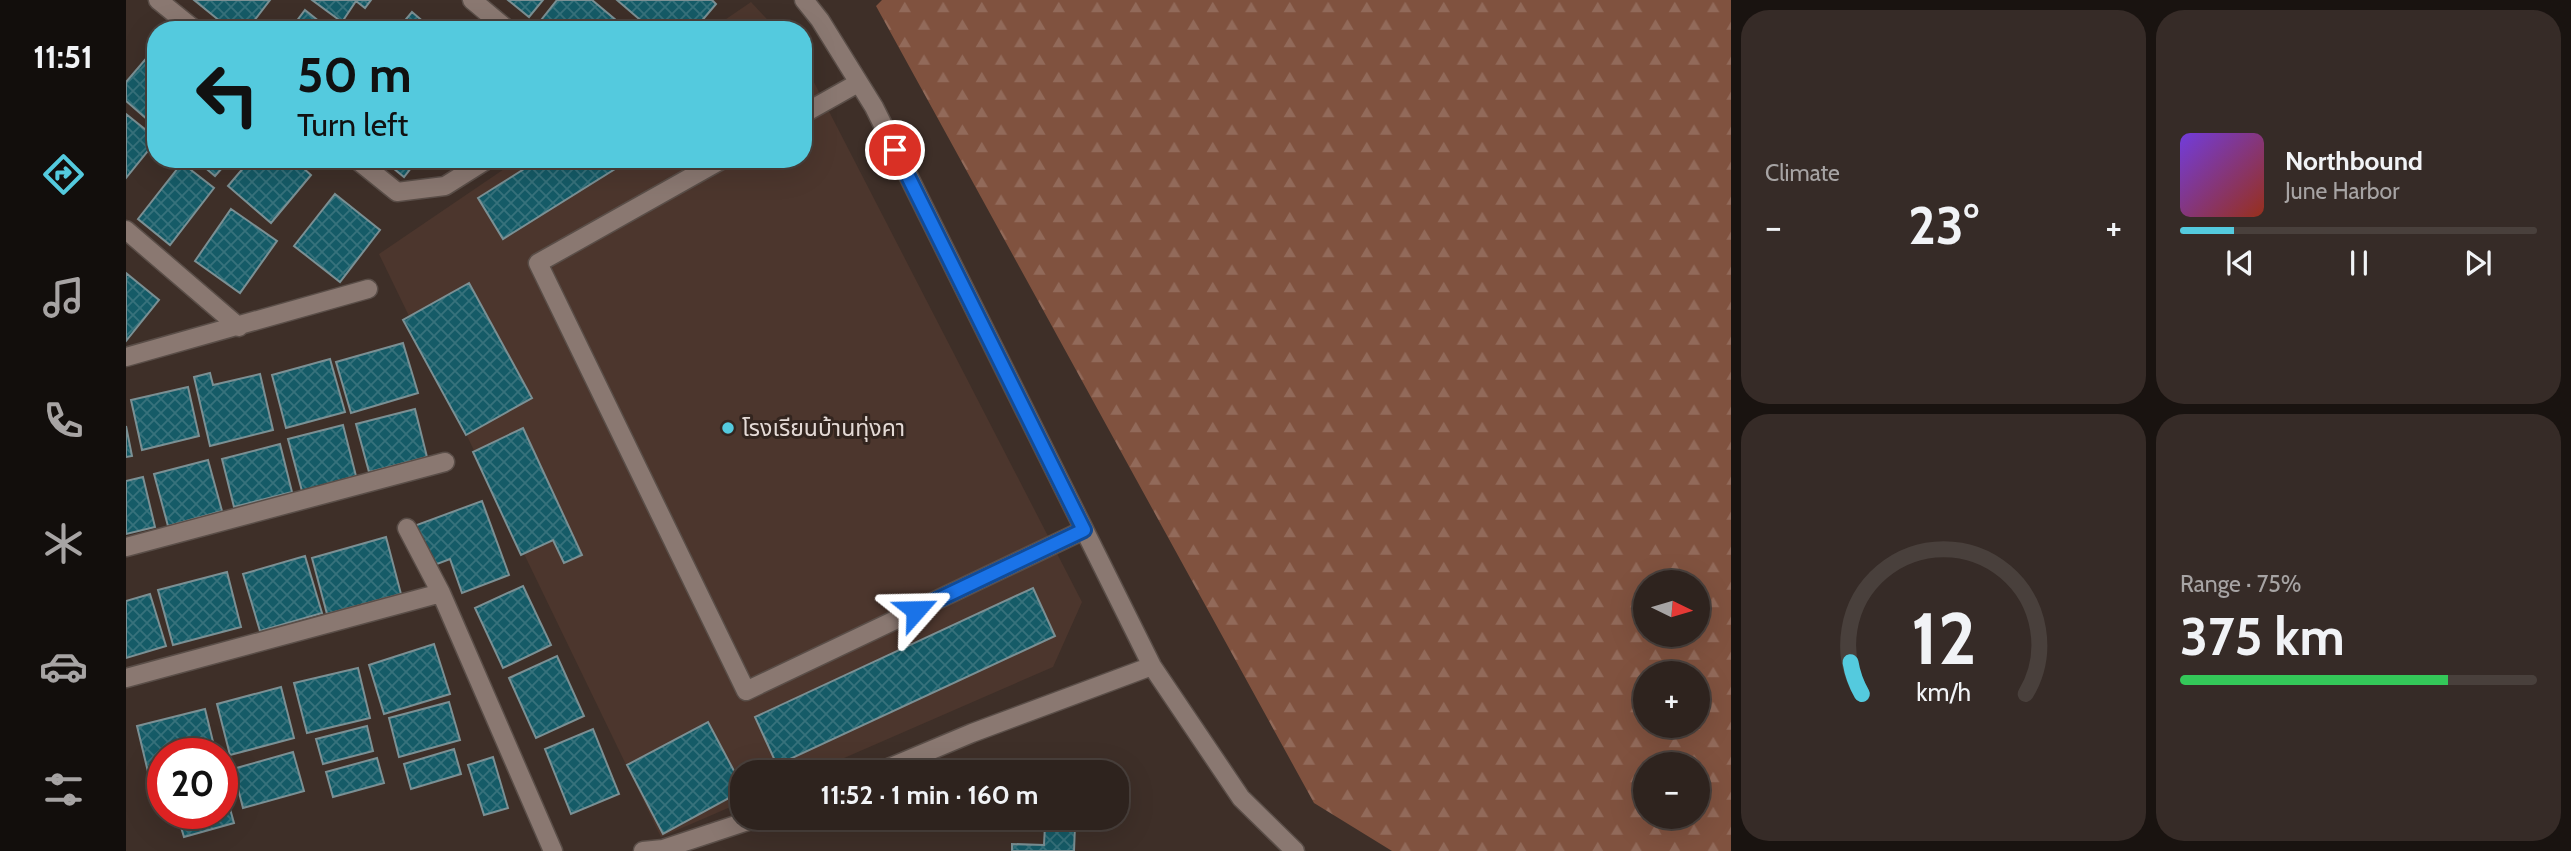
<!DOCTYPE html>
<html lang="en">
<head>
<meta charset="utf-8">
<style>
	:root { --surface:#2e231e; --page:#362b27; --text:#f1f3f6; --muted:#a7a4a4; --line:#49403c; --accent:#54cade }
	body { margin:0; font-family:Cabin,"Noto Sans Thai",sans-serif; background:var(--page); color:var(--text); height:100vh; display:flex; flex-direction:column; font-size:26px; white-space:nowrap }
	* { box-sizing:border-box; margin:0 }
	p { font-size:23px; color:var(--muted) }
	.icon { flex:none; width:38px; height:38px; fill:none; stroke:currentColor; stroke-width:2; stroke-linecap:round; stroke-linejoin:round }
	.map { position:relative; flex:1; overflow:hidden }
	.panel { display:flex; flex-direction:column; gap:10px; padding:10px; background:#191310; width:840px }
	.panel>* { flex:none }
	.top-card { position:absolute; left:21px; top:21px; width:665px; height:147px; border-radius:28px; box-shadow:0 7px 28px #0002,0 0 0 2px var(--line); background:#54cade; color:#111; overflow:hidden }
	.needle { width:46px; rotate:95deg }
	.buttons { position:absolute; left:1507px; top:570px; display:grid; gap:14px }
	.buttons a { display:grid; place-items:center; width:77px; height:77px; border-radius:50%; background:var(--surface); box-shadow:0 7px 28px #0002,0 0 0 2px var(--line); font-size:35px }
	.speed { position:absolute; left:21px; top:738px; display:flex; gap:14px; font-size:35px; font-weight:700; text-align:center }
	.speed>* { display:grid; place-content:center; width:91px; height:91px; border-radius:50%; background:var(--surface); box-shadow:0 7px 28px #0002,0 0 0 2px var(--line); line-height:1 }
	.speed .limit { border:10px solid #d22; background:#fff; color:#111 }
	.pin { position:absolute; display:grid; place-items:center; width:60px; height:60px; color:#fff; margin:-30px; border:4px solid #fff; border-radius:50%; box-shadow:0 2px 7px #0007 }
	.me { position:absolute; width:77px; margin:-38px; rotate:65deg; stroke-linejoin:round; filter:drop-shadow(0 0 5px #0008) }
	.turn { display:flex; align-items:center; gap:24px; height:147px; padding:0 35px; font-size:32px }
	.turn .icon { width:91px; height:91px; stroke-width:2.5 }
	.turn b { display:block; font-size:49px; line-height:60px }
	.big { font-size:52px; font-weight:700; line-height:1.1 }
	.panel .tile { flex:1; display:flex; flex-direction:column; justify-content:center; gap:10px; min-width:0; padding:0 24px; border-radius:28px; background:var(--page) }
	.panel .dial { align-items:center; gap:0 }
	.dial svg { height:182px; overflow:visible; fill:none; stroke:var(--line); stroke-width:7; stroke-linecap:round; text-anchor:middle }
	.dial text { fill:var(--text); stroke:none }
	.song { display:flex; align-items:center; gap:21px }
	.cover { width:84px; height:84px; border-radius:10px; background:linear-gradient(135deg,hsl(260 70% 55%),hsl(10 70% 35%)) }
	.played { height:7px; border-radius:4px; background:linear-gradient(90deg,var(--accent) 15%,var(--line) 15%) }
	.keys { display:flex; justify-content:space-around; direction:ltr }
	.heat { display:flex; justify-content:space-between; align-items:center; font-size:38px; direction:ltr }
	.charge { height:10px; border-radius:5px; background:linear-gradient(90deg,#34c759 75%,var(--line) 0) }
	.panel .tiles { flex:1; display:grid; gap:10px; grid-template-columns:repeat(2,1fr) }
	.trip { position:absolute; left:604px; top:760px; width:399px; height:70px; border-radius:28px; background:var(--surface); box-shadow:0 7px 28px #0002,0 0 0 2px var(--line); font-weight:700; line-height:70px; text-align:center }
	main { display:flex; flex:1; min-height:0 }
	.tab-bar { display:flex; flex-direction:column; width:126px; justify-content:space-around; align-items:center; background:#120e0c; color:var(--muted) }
	.tab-bar .icon { width:49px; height:49px }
	.tab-bar .selected { color:var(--accent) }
	.tab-bar b { font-size:32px; color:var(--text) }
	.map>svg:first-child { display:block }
	.built { fill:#4c362d }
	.forest { fill:url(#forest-firs); fill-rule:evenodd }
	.building { fill:url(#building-cross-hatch); stroke:#7b9094; stroke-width:2 }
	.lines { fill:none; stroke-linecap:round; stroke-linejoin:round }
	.minor-casing { stroke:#5a4e48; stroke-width:21 }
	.minor { stroke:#8a7871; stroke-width:18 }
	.route-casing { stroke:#114b97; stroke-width:18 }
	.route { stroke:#1a73e8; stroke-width:12 }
	.poi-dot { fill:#54cade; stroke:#33251f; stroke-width:2.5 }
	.labels { text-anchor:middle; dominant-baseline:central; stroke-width:6; stroke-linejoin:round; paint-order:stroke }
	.poi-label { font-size:23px; fill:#e4dad6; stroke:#33251f; text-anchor:start }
</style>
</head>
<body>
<main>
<nav class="tab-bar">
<b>11:51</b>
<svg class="icon selected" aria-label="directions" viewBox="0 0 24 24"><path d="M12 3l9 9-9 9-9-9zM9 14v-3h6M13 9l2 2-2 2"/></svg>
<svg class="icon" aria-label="music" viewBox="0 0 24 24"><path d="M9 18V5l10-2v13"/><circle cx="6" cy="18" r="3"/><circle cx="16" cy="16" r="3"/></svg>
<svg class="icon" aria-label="phone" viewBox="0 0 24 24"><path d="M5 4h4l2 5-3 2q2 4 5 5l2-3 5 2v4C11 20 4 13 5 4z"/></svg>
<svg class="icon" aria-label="climate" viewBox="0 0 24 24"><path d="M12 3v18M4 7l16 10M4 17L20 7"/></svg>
<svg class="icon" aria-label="car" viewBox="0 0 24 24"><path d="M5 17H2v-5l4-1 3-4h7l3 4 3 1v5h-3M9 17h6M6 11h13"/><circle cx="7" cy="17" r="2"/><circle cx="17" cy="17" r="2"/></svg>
<svg class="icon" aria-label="filters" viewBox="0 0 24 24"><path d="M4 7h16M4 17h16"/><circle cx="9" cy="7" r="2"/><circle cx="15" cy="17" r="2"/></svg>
</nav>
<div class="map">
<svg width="1605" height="851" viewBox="0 0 1605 851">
	<defs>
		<pattern id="forest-firs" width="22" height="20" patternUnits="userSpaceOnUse" patternTransform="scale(1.75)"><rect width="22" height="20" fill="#80523f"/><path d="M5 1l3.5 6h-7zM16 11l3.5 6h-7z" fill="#926a5a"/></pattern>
		<pattern id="building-cross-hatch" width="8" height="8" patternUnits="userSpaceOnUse" patternTransform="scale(1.75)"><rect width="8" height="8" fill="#155b67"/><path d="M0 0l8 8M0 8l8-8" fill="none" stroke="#37727c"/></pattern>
	</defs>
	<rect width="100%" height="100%" fill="#3e2f28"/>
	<path class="built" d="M625 2 651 30H584Z
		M677 61 956 602 927 667 686 772H616V802L535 837 253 254 393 159H677Z"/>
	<path class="forest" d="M756 0H1605V851H1266L1188 803 750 6ZM1519 583H1572V635H1519ZM1519 674H1572V726H1519ZM1519 765H1572V817H1519Z"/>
	<path class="building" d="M68 0H144L121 30H105Z
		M186 0H245L239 8 230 1 216 22Z
		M382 0H417L403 17Z
		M431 0H466L491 21 484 30H409L408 29Z
		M491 0H586L590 4 568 30H526Z
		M179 10 204 30H164Z
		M286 12 307 30H271Z
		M30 47V127L0 101V82Z
		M0 114 30 138V141L0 178Z
		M69 159H104L89 176Z
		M125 159H167L185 175 145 223 102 186Z
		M256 159H292L278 177Z
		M414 159H505L377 239 352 198Z
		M56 163 88 188 44 245 12 219Z
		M209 194 254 230 214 282 168 246Z
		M105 209 151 241 114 293 69 261Z
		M0 273 33 300 0 341Z
		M343 283 406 398 340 435 277 320Z
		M277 343 292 393 225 413 210 362Z
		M204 359 219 412 160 428 146 375Z
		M84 373 87 385 134 374 147 430 84 446 68 377Z
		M62 387 73 436 16 450 5 400Z
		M289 409 301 457 243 472 230 424Z
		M217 425 230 476 176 491 162 439Z
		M0 426 6 456 0 457Z
		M397 428 456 555 438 563 427 540 395 555 347 452Z
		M154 444 166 492 108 507 96 459Z
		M82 460 96 511 42 526 28 474Z
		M17 477 29 527 0 534V481Z
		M356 501 383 575 336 593 324 559 303 567 288 526Z
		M260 537 275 594 201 614 186 558Z
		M179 556 196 613 134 631 117 574Z
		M101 572 115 627 47 645 32 590Z
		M397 586 425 645 377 668 349 608Z
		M907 588 929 636 651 765 629 717Z
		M24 594 40 646 0 658V601Z
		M308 644 324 694 258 714 243 665Z
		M431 656 458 716 410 738 383 678Z
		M232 668 244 718 181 733 168 683Z
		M155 687 168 738 104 755 91 704Z
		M323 702 334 740 273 757 263 718Z
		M79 709 90 754H37V773L23 776 11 726Z
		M582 722 616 786V791L537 834 501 765Z
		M241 726 247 751 197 764 190 739Z
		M467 729 493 794 445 814 419 749Z
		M328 749 335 774 285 789 278 764Z
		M167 752 178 791 117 808 107 769Z
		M367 757 382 808 358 815 342 765Z
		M251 758 258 783 207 797 200 772Z
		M101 798 108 823 58 837 51 814H96V800Z
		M919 825H949L948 851H886V844L918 845Z"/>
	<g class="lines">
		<g class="minor-casing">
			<path id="minor" d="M32 0 69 30
				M346 0 382 30
				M678 0 694 20 748 107 1026 666 1115 798 1169 851
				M677 114 732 83
				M230 159 271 192 319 186 362 159
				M597 159 412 263 620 691 958 530
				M0 230 113 327
				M0 357 242 289
				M281 528 315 593 427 851
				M0 547 319 462
				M0 678 315 593
				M753 772 846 733 1026 666
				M517 851 537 849 634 817"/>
		</g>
		<use href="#minor" class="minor"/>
	</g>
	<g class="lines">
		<g class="route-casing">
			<path id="route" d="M769 150 958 530 790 610"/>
		</g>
		<use href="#route" class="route"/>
	</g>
	<circle class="poi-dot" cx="602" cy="428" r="7"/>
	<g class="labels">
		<g class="poi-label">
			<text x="616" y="428">โรงเรียนบ้านทุ่งคา</text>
		</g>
	</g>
</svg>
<div class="buttons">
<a><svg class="needle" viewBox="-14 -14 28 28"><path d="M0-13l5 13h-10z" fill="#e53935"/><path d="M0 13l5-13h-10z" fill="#a7a4a4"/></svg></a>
<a>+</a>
<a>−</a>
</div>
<div class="speed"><div class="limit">20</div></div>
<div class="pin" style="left:769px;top:150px;background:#d93025"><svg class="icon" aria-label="arrive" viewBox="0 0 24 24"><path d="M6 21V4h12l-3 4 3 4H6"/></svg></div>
<svg class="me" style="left:790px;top:610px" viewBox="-20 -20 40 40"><path d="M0-17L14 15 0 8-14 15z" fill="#1a73e8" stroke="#fff" stroke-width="4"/></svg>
<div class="trip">11:52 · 1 min · 160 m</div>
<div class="top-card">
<div class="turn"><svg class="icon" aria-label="left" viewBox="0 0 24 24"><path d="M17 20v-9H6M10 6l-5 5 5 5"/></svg><div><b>50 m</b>Turn left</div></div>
</div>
</div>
<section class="panel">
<div class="tiles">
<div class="tile"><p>Climate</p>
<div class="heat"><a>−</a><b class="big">23°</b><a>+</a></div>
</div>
<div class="tile">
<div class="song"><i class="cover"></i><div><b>Northbound</b><p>June Harbor</p></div></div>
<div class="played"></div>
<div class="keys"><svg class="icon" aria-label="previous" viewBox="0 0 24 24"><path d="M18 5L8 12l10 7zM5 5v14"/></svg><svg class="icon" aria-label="pause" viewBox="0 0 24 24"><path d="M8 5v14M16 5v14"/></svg><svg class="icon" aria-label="next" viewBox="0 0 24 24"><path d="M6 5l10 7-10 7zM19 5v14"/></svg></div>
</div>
<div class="tile dial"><svg viewBox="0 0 100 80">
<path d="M14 69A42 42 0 1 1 86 69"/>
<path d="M14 69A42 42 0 0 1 9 55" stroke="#54cade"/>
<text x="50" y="56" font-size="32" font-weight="700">12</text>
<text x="50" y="72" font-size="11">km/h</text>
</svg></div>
<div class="tile"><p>Range · 75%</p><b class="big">375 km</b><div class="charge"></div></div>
</div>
</section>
</main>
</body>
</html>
